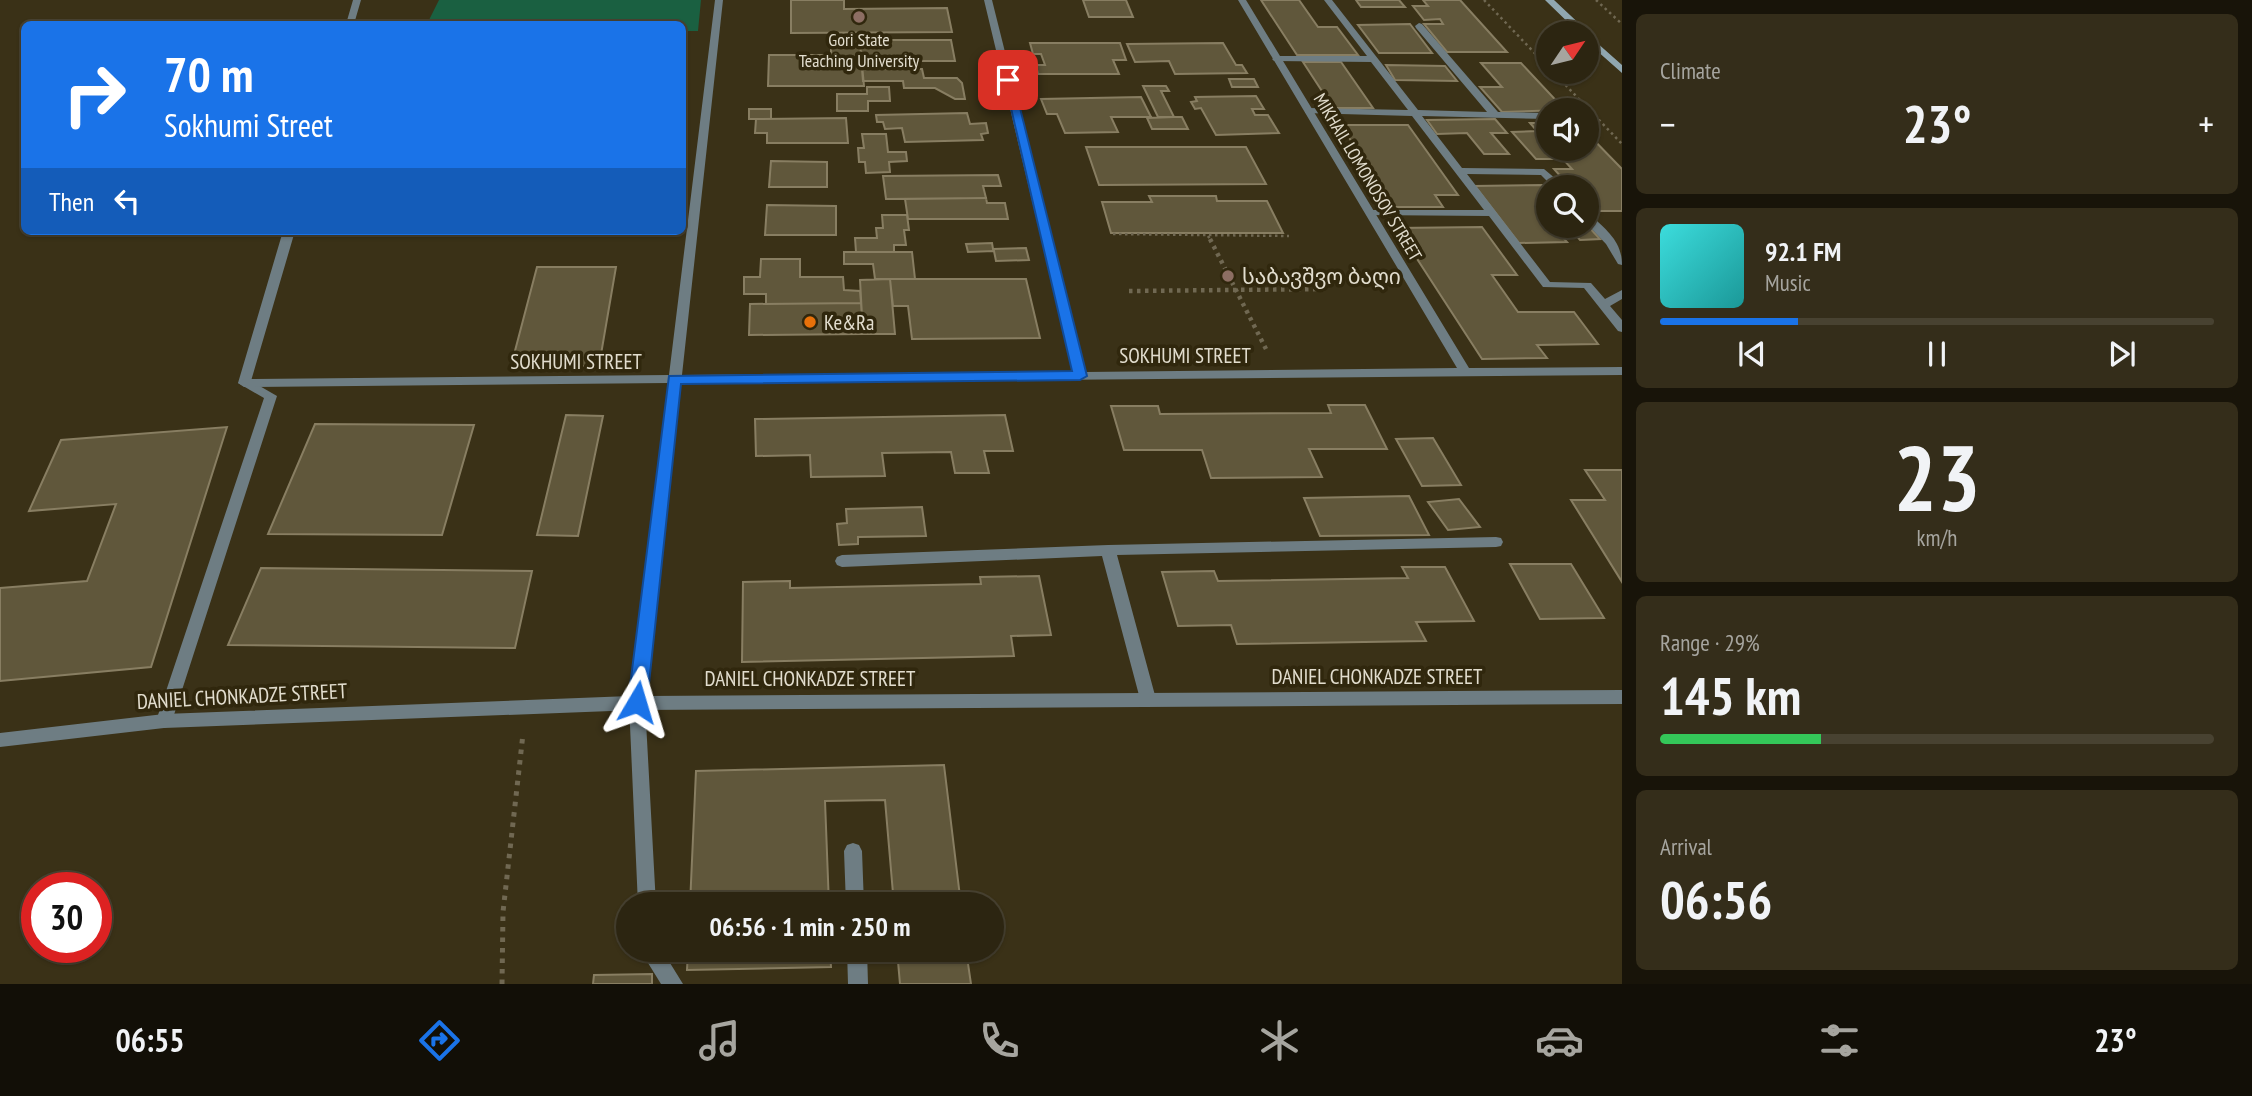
<!DOCTYPE html>
<html lang="en">
<head>
<meta charset="utf-8">
<style>
	:root { --surface:#2c2511; --page:#342d1a; --text:#f1f3f6; --muted:#a6a59f; --line:#484231; --accent:#1a73e8 }
	body { margin:0; font-family:"PT Sans Narrow","Noto Sans Georgian",sans-serif; background:var(--page); color:var(--text); height:100vh; display:flex; flex-direction:column; font-size:26px; white-space:nowrap }
	* { box-sizing:border-box; margin:0 }
	p { font-size:23px; color:var(--muted) }
	.icon { flex:none; width:38px; height:38px; fill:none; stroke:currentColor; stroke-width:2; stroke-linecap:round; stroke-linejoin:round }
	.map { position:relative; flex:1; overflow:hidden }
	.panel { display:flex; flex-direction:column; gap:14px; padding:14px; background:#181409; width:630px }
	.panel>* { flex:none }
	.hud { position:absolute; left:21px; top:21px; width:665px; height:214px; border-radius:10px; box-shadow:0 2px 5px #0004,0 0 0 2px var(--line); background:#1a73e8; color:#fff; overflow:hidden }
	.needle { width:46px; rotate:55deg }
	.buttons { position:absolute; left:1536px; top:21px; display:grid; gap:14px }
	.buttons a { display:grid; place-items:center; width:63px; height:63px; border-radius:50%; background:var(--surface); box-shadow:0 2px 5px #0004,0 0 0 2px var(--line); font-size:35px }
	.speed { position:absolute; left:21px; top:872px; display:flex; gap:14px; font-size:35px; font-weight:700; text-align:center }
	.speed>* { display:grid; place-content:center; width:91px; height:91px; border-radius:50%; background:var(--surface); box-shadow:0 2px 5px #0004,0 0 0 2px var(--line); line-height:1 }
	.speed .limit { border:10px solid #d22; background:#fff; color:#111 }
	.pin { position:absolute; display:grid; place-items:center; width:60px; height:60px; color:#fff; margin:-30px; border-radius:14px; box-shadow:0 4px 10px #0006 }
	.me { position:absolute; width:77px; margin:-38px; rotate:7deg; stroke-linejoin:round; filter:drop-shadow(0 0 5px #0008) }
	.turn { display:flex; align-items:center; gap:24px; height:147px; padding:0 28px; font-size:32px }
	.turn .icon { width:91px; height:91px; stroke-width:2.5 }
	.turn b { display:block; font-size:49px; line-height:60px }
	.then { display:flex; align-items:center; height:66px; padding:0 28px; background:#0003; gap:14px; font-size:26px }
	.big { font-size:52px; font-weight:700; line-height:1.1 }
	.panel .tile { flex:1; display:flex; flex-direction:column; justify-content:center; gap:10px; min-width:0; padding:0 24px; border-radius:10px; background:var(--page) }
	.panel .dial { align-items:center; gap:0 }
	.dial b { font-size:91px; line-height:1 }
	.song { display:flex; align-items:center; gap:21px }
	.cover { width:84px; height:84px; border-radius:10px; background:linear-gradient(135deg,hsl(180 70% 55%),hsl(180 70% 35%)) }
	.played { height:7px; border-radius:4px; background:linear-gradient(90deg,var(--accent) 25%,var(--line) 25%) }
	.keys { display:flex; justify-content:space-around; direction:ltr }
	.heat { display:flex; justify-content:space-between; align-items:center; font-size:38px; direction:ltr }
	.charge { height:10px; border-radius:5px; background:linear-gradient(90deg,#34c759 29%,var(--line) 0) }
	.trip { position:absolute; left:616px; top:892px; width:388px; height:70px; border-radius:35px; background:var(--surface); box-shadow:0 2px 5px #0004,0 0 0 2px var(--line); font-weight:700; line-height:70px; text-align:center }
	.menu { display:flex; height:112px; justify-content:space-around; align-items:center; background:#120f07; color:var(--muted) }
	.menu .icon { width:49px; height:49px }
	.menu .active { color:var(--accent) }
	.menu b { font-size:32px; color:var(--text) }
	main { display:flex; flex:1; min-height:0 }
	.map>svg:first-child { display:block }
	.green { fill:#1a6041 }
	.building { fill:#60573b; stroke:#887e62; stroke-width:2 }
	.lines { fill:none; stroke-linecap:round; stroke-linejoin:round }
	.path-far2 { stroke:#706852; stroke-width:2.5; stroke-dasharray:2.5 3.5; stroke-linecap:butt }
	.path-far1 { stroke:#706852; stroke-width:4.5; stroke-dasharray:3.5 4.5; stroke-linecap:butt }
	.path { stroke:#706852; stroke-width:5; stroke-dasharray:4.5 6; stroke-linecap:butt }
	.lane { fill:#6e7d83; fill-rule:evenodd }
	.street { fill:#6e7d83; fill-rule:evenodd }
	.secondary { fill:#90a7b0; fill-rule:evenodd }
	.route { fill:#1a73e8; stroke:#114b97; stroke-width:2 }
	.education-dot { fill:#8d6e63; stroke:#30270d; stroke-width:2.5 }
	.food-dot { fill:#e8710a; stroke:#30270d; stroke-width:2.5 }
	.labels { text-anchor:middle; dominant-baseline:central; stroke-width:7; stroke-linejoin:round; paint-order:stroke }
	.far-poi-label { font-size:18px; fill:#e2ddce; stroke:#30270d }
	.far-street-label { font-size:18px; fill:#e2ddce; stroke:#30270d }
	.poi-label { font-size:21px; fill:#e2ddce; stroke:#30270d; text-anchor:start }
	.street-label { font-size:21px; fill:#e2ddce; stroke:#30270d }
</style>
</head>
<body>
<main>
<div class="map">
<svg width="1622" height="984" viewBox="0 0 1622 984">
	<rect width="100%" height="100%" fill="#3a3117"/>
	<path class="green" d="M439 0H701L698 31H683L682 24H427Z"/>
	<path class="building" d="M791 0H844V9L947 8 952 32 791 33Z
		M1083 0H1126L1133 17H1089Z
		M1261 0H1299L1318 27H1337L1358 55H1297Z
		M1356 0H1399L1405 7H1361Z
		M1423 0H1460L1507 52H1447L1424 24H1443L1440 19 1424 20 1413 6H1428Z
		M1410 24 1432 53H1379L1358 25Z
		M878 35V40H951L955 61H893L881 63V69H862L860 43H831V36Z
		M831 43H860L864 86H768L769 55H831Z
		M1030 43H1120L1126 60H1113L1119 74H1038L1036 65H1045L1041 54H1033Z
		M1223 43 1236 65H1242L1247 73 1175 74 1169 61 1135 62 1127 44Z
		M1303 62H1341L1373 108H1333Z
		M1481 63H1521L1565 110 1502 112 1480 87H1502Z
		M1386 65 1445 66 1457 81 1395 80Z
		M862 69H922L924 78H957L962 83 965 99H955L935 88H904L903 81H863Z
		M1229 79H1254L1258 87H1232Z
		M1143 86H1166L1169 91H1161L1174 117H1158Z
		M867 87H889L890 101H868V111H837V94H867Z
		M1256 96 1264 109H1252L1255 115H1268L1279 133 1216 135 1201 108 1195 109 1191 102 1197 101 1195 97Z
		M1141 97 1151 117H1111L1118 132 1065 133 1057 114H1047L1041 99Z
		M749 109H771V119H749Z
		M967 113 970 124 986 123 988 133 981 134 983 140 905 142 902 128 885 129 883 122H877L876 115Z
		M1174 117H1182L1188 129H1152L1147 118Z
		M846 118 848 143H767V133H755L756 119Z
		M1495 119 1507 133H1491L1509 154H1484L1467 133 1437 134 1427 120Z
		M1530 123H1549V149H1587V133L1622 169V211H1592L1587 206V187H1570L1554 169H1572L1563 159H1536L1512 132 1537 131Z
		M1341 125H1408L1458 195H1435L1443 207H1393Z
		M862 134H886L888 152H906L907 161 889 162 890 172 866 173 865 162H859L858 148H864Z
		M1086 147H1246L1266 184 1099 185Z
		M771 161 827 162V187H769Z
		M998 175 1001 186H983L986 198 886 199 883 176Z
		M1543 185 1549 192V226H1553L1567 242 1519 243 1475 186Z
		M1149 196H1216L1217 201H1267L1283 233H1111L1102 202H1152Z
		M986 198 987 203H1005L1008 219H908L905 199Z
		M767 205 836 206V235H765Z
		M882 215H907L909 230H904L906 245H894V252H856L855 238H877L876 228H883Z
		M1587 225 1600 239 1580 240 1568 226Z
		M1482 227 1517 275H1492L1518 312H1574L1598 344 1537 345 1547 358 1482 359 1397 228Z
		M992 243 993 249 1026 248 1029 260 996 261 994 251 968 252 966 244Z
		M844 252H912L915 279H875L873 264H844Z
		M761 259H800V277H843L844 290 860 291 861 303 766 304V294H744V277H760Z
		M537 267H616L599 366H511Z
		M890 279H1026L1040 338 912 339 908 306H893Z
		M890 279 895 334H863L860 280Z
		M861 303 863 334 749 335 750 304Z
		M1328 405H1365L1387 449H1309L1322 477 1211 478 1202 450H1124L1111 406H1158L1160 414 1331 413Z
		M566 415 603 416 578 536 537 535Z
		M1005 415 1013 451H984L989 473H955L951 452 882 453 885 476 811 477 810 455 756 456 755 419Z
		M315 424 474 425 442 535 268 534Z
		M227 427 151 667 0 681V588L87 581 116 504 29 511 61 440Z
		M1433 438 1461 485 1422 486 1396 439Z
		M1585 470H1622V582L1571 500H1605Z
		M1409 496 1429 535 1320 536 1304 498Z
		M1459 499 1480 527 1448 530 1428 502Z
		M922 507 926 536 858 537V544L839 545 837 524 847 523 846 509Z
		M1510 564H1571L1604 618 1540 619Z
		M1402 567H1445L1474 621 1416 622 1426 641 1237 644 1231 625 1178 626 1162 572 1214 571 1218 581 1408 578Z
		M261 568 532 571 515 648 228 645Z
		M1039 576 1051 635 1011 636 1014 656 742 662 743 582 790 581V588L981 584 980 577Z
		M944 765 961 905H894L885 800 825 801 829 905H690L696 771Z
		M688 950H830L831 967 687 970Z
		M897 950H966L971 984H900Z
		M652 974V984H593L594 975Z"/>
	<g class="lines">
		<path class="path-far2" d="M1484 0 1549 68
			M1596 0 1622 24
			M1553 72 1622 144
			M1113 234 1289 236
			M1208 236 1211 241"/>
		<path class="path-far1" d="M1210 239 1267 351
			M1129 291 1328 289"/>
		<path class="path" d="M502 984 503 912 523 734"/>
		<path class="lane" d="M353 0H361L354 24H346Z
			M1324 0H1332L1418 110 1487 112 1416 28 1415 26 1419 23 1422 24 1498 112 1549 113V119L1422 116 1462 168 1544 169 1563 185 1564 187H1553L1541 175 1467 174 1550 282 1591 283 1605 299 1622 290V299L1610 306 1622 320V332L1618 331 1584 288 1543 287 1489 216 1366 215V211L1370 210H1484L1412 116 1305 113V109L1308 108 1408 110 1371 62 1274 61 1272 59 1277 56H1367Z
			M1587 214 1591 215C1607 231 1622 241 1622 265L1618 264 1606 244 1587 224Z
			M283 231H295L251 381 277 396 172 721 170 726 164 728 158 726 156 721 264 398 238 383Z
			M1496 537 1501 538 1503 542 1501 546 1496 547 1117 555 1156 699 1154 704 1148 706 1142 704 1140 699 1102 556 842 567 837 565 835 561 837 557 842 555 1108 545Z
			M637 696 643 698 645 703 656 905H638L629 703 631 698Z
			M853 843 859 845 862 851 864 905H846L844 851 847 845Z
			M640 950H662L683 984H661Z
			M847 950H867L868 984H848Z"/>
		<path class="street" d="M715 0H723L682 375 1073 372 984 0H992L1085 372 1457 368 1238 0H1246L1469 368 1622 367V375L681 383 646 696 1622 690V704L637 710 164 728 0 747V733L164 714 630 696 668 383 244 387 238 383 244 379 669 375Z"/>
		<path class="secondary" d="M1545 0H1554L1587 31V34L1622 65V73L1587 42V33H1579Z"/>
	</g>
	<path class="route" d="M1004 78 1013 80 1087 376 1080 380 681 384 647 702 644 708H631L628 702 669 376 1072 371Z"/>
	<g class="education-dot">
		<circle cx="859" cy="17" r="7"/>
		<circle cx="1228" cy="276" r="7"/>
	</g>
	<circle class="food-dot" cx="810" cy="322" r="7"/>
	<g class="labels">
		<g class="far-poi-label">
			<text x="859" y="39">Gori State<tspan x="859" dy="21">Teaching University</tspan></text>
		</g>
		<g class="far-street-label">
			<text transform="translate(1368 177) rotate(59)">MIKHAIL LOMONOSOV STREET</text>
		</g>
		<g class="poi-label">
			<text x="1242" y="276">საბავშვო ბაღი</text>
			<text x="824" y="322">Ke&amp;Ra</text>
		</g>
		<g class="street-label">
			<text x="1185" y="355">SOKHUMI STREET</text>
			<text x="576" y="361">SOKHUMI STREET</text>
			<text x="1377" y="676">DANIEL CHONKADZE STREET</text>
			<text x="810" y="678">DANIEL CHONKADZE STREET</text>
			<text transform="translate(242 696) rotate(-3)">DANIEL CHONKADZE STREET</text>
		</g>
	</g>
</svg>
<div class="buttons">
<a><svg class="needle" viewBox="-14 -14 28 28"><path d="M0-13l5 13h-10z" fill="#e53935"/><path d="M0 13l5-13h-10z" fill="#a6a59f"/></svg></a>
<a><svg class="icon" aria-label="sound" viewBox="0 0 24 24"><path d="M4 9h4l5-4v14l-5-4H4zM17 9q2 3 0 6"/></svg></a>
<a><svg class="icon" aria-label="search" viewBox="0 0 24 24"><circle cx="10" cy="10" r="6"/><path d="M15 15l6 6"/></svg></a>
</div>
<div class="speed"><div class="limit">30</div></div>
<div class="pin" style="left:1008px;top:80px;background:#d93025"><svg class="icon" aria-label="arrive" viewBox="0 0 24 24"><path d="M6 21V4h12l-3 4 3 4H6"/></svg></div>
<svg class="me" style="left:637px;top:702px" viewBox="-20 -20 40 40"><path d="M0-17L14 15 0 8-14 15z" fill="#1a73e8" stroke="#fff" stroke-width="4"/></svg>
<div class="trip">06:56 · 1 min · 250 m</div>
<div class="hud">
<div class="turn"><svg class="icon" aria-label="right" viewBox="0 0 24 24"><path d="M7 20v-9h11M14 6l5 5-5 5"/></svg><div><b>70 m</b>Sokhumi Street</div></div>
<div class="then">Then<svg class="icon" aria-label="left" viewBox="0 0 24 24"><path d="M17 20v-9H6M10 6l-5 5 5 5"/></svg></div>
</div>
</div>
<section class="panel">
<div class="tile"><p>Climate</p>
<div class="heat"><a>−</a><b class="big">23°</b><a>+</a></div>
</div>
<div class="tile">
<div class="song"><i class="cover"></i><div><b>92.1 FM</b><p>Music</p></div></div>
<div class="played"></div>
<div class="keys"><svg class="icon" aria-label="previous" viewBox="0 0 24 24"><path d="M18 5L8 12l10 7zM5 5v14"/></svg><svg class="icon" aria-label="pause" viewBox="0 0 24 24"><path d="M8 5v14M16 5v14"/></svg><svg class="icon" aria-label="next" viewBox="0 0 24 24"><path d="M6 5l10 7-10 7zM19 5v14"/></svg></div>
</div>
<div class="tile dial"><b>23</b><p>km/h</p></div>
<div class="tile"><p>Range · 29%</p><b class="big">145 km</b><div class="charge"></div></div>
<div class="tile"><p>Arrival</p><b class="big">06:56</b></div>
</section>
</main>
<nav class="menu">
<b>06:55</b>
<svg class="icon active" aria-label="directions" viewBox="0 0 24 24"><path d="M12 3l9 9-9 9-9-9zM9 14v-3h6M13 9l2 2-2 2"/></svg>
<svg class="icon" aria-label="music" viewBox="0 0 24 24"><path d="M9 18V5l10-2v13"/><circle cx="6" cy="18" r="3"/><circle cx="16" cy="16" r="3"/></svg>
<svg class="icon" aria-label="phone" viewBox="0 0 24 24"><path d="M5 4h4l2 5-3 2q2 4 5 5l2-3 5 2v4C11 20 4 13 5 4z"/></svg>
<svg class="icon" aria-label="climate" viewBox="0 0 24 24"><path d="M12 3v18M4 7l16 10M4 17L20 7"/></svg>
<svg class="icon" aria-label="car" viewBox="0 0 24 24"><path d="M5 17H2v-5l4-1 3-4h7l3 4 3 1v5h-3M9 17h6M6 11h13"/><circle cx="7" cy="17" r="2"/><circle cx="17" cy="17" r="2"/></svg>
<svg class="icon" aria-label="filters" viewBox="0 0 24 24"><path d="M4 7h16M4 17h16"/><circle cx="9" cy="7" r="2"/><circle cx="15" cy="17" r="2"/></svg>
<b>23°</b>
</nav>
</body>
</html>
